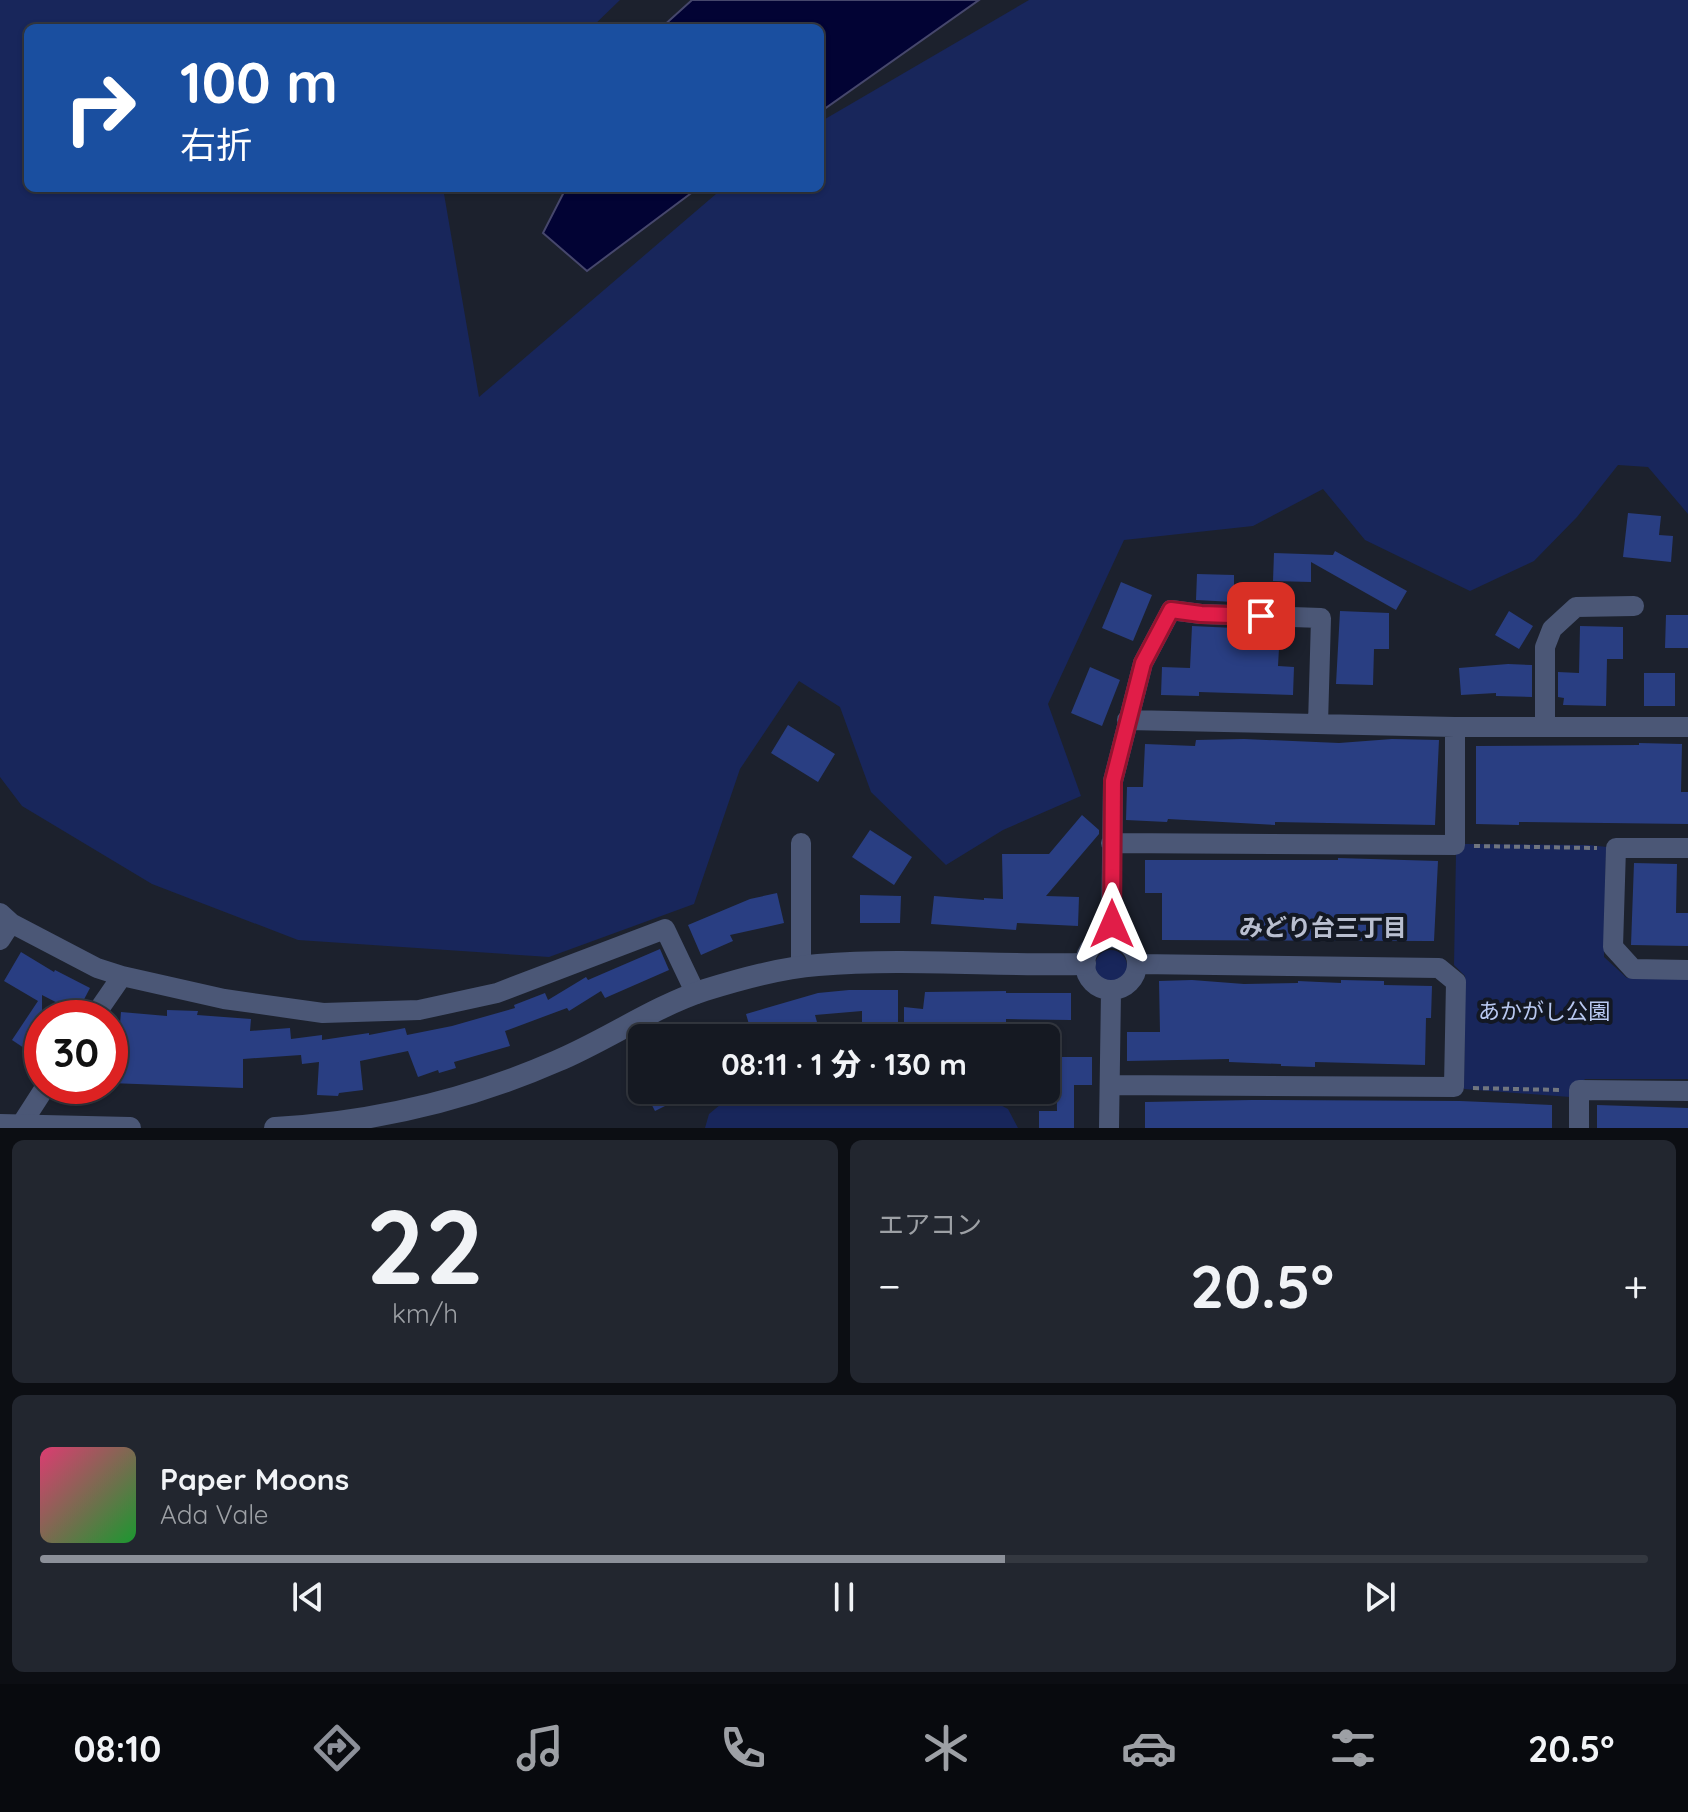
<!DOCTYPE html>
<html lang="ja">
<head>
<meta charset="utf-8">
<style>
	:root { --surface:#151922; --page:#22262f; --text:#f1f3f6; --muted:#9da0a5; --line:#343840; --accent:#8c9099 }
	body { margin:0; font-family:Quicksand,"Noto Sans JP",sans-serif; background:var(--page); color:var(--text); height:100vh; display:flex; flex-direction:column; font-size:30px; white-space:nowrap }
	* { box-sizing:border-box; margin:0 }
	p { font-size:26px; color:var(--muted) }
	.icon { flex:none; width:44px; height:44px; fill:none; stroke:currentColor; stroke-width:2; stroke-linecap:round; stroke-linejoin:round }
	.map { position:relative; height:1128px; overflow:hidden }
	.drawer { display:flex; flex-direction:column; gap:12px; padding:12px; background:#0c0e13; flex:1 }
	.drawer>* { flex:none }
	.top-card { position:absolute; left:24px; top:24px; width:800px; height:168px; border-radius:12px; box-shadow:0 2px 6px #0004,0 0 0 2px var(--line); background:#1a4fa0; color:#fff; overflow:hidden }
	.speed { position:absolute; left:24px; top:1000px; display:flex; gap:16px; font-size:40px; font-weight:700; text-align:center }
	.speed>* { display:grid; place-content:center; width:104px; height:104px; border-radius:50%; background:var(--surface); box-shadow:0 2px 6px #0004,0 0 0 2px var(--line); line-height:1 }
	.speed .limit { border:12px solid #d22; background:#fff; color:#111 }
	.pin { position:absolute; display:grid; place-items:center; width:68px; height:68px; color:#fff; margin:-34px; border-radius:16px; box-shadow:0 4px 12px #0006 }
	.me { position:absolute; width:88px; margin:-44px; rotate:0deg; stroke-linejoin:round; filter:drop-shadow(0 0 6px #0008) }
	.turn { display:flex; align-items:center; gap:28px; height:168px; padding:0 24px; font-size:36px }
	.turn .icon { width:104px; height:104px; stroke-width:2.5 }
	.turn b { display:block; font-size:56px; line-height:68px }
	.big { font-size:60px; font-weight:800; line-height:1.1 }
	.drawer .tile { flex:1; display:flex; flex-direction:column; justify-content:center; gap:12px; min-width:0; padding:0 28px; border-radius:12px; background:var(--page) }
	.drawer .dial { align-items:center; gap:0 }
	.dial b { font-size:104px; line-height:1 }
	.song { display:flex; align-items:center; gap:24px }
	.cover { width:96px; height:96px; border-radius:12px; background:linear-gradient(135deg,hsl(340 70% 55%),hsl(130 70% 35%)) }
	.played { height:8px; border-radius:4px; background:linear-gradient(90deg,var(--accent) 60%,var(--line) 60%) }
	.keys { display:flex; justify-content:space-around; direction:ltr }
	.heat { display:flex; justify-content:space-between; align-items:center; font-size:44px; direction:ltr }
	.drawer .tiles { flex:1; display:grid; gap:12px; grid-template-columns:1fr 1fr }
	.tile:last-child { grid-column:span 2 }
	.trip { position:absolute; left:628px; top:1024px; width:432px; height:80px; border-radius:12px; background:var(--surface); box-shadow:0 2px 6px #0004,0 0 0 2px var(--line); font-weight:800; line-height:80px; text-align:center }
	.menu { display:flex; height:128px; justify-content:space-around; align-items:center; background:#080a0e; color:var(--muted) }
	.menu .icon { width:56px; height:56px }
	.menu .selected { color:var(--accent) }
	.menu b { font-size:36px; color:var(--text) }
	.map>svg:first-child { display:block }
	.green { fill:#18265b }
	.water { fill:#020334; stroke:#46476c; stroke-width:2 }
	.building { fill:#293e82 }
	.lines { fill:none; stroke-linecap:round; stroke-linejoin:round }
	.path { stroke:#70757f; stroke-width:4; stroke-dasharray:6 4; stroke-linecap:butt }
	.minor { stroke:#4b5776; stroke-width:20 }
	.tertiary { stroke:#4b5776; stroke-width:22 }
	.route-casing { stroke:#92132f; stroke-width:20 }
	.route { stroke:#e11d48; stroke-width:14 }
	.labels { text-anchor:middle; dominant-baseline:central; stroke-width:8; stroke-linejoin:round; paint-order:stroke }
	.park-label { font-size:22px; fill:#b9c9f1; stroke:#131823 }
	.neighbourhood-label { font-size:24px; font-weight:bold; fill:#b9bfd0; stroke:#131823 }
</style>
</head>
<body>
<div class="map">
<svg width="1688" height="1128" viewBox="0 0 1688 1128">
	<rect width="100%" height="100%" fill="#1c212d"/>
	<path class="green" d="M0 0H620L591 28H28V188H443L479 397 723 188H820V122L1029 0H1688V514L1648 467 1618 465 1577 517 1534 561 1470 591 1365 540 1323 489 1253 526 1124 540 1048 704 1081 796 1003 830 946 865 871 792 840 707 799 681 740 769 694 904 549 957 298 940 152 884 22 806 0 777Z
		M1465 844 1589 845 1616 848 1606 852 1604 957 1627 978 1688 979V1079H1585L1570 1097 1464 1089 1465 976 1454 965 1456 853Z
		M1095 966a16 16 0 1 1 32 0a16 16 0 1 1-32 0Z
		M738 1090H972L1008 1109 1018 1128H705L709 1114Z"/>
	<path class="water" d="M692 0H979L820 112V28H661Z
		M566 188H698L587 271 543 233Z"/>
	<path class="building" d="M1628 513 1661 516 1659 535 1673 536 1671 562 1623 557Z
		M1335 551 1407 591 1396 610 1311 562V582L1273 581 1274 553 1333 555Z
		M1197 574 1234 575V602L1196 600Z
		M1121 582 1152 595 1133 641 1102 628Z
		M1340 611 1389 613V649H1374L1373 685 1336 684Z
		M1509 611 1533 626 1519 649 1495 635Z
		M1666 615H1688V648H1665Z
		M1192 626 1280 630 1278 666 1294 667 1293 695 1199 692V696L1161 695 1162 667 1190 668Z
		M1580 626 1623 627V659H1607L1606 706 1563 705 1564 698 1558 697V672L1579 673Z
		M1508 664 1532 665V697L1496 696V693L1461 695 1459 668Z
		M1090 667 1120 680 1102 726 1071 713Z
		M1644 673H1675V706H1644Z
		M788 725 835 754 818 782 771 753Z
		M1244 739 1339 743 1392 739 1439 740 1435 825 1275 822V825L1168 819 1167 822 1126 820 1127 787H1143L1145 744 1195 746 1196 740Z
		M1639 743 1682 744 1681 792H1688V824L1519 822V825L1476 824V746L1639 745Z
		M1082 815 1099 830V834L1046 896 1079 897 1078 926 1017 923 1016 930 931 924 934 896 984 900V898L1003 899 1002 854H1049Z
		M870 830 912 857 894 885 852 857Z
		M1338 858 1438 861 1434 941 1162 940V893H1145V860H1338Z
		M1634 863 1677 864 1676 913H1688V946L1631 945Z
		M777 893 784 923 730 935 733 941 701 955 688 925 750 899Z
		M860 895 901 896 900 923H860Z
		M660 949 669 970 605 998 601 991 569 1011 567 1008 505 1031 510 1046 454 1062 456 1068 439 1073 438 1070 418 1077 408 1051 360 1061 363 1090 339 1093 338 1096 317 1095 319 1062 302 1064 301 1055 243 1059V1088L110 1083V1062H117L121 1012 167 1016V1010L198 1011 197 1015 251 1019 250 1031 290 1028 291 1039 322 1035V1040L369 1033V1035L405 1028 407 1035 452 1026 515 1008 514 1005 545 993 548 1000 586 977 588 980Z
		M21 952 54 972 55 970 90 988 77 1013 42 995V1060L12 1040 38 1001 4 981Z
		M1192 980 1244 984 1298 983V981L1341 983V980L1384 981V985L1432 986 1431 1018H1426L1425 1065 1315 1062V1067L1281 1066V1064L1229 1062V1059L1127 1061V1032H1160L1159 981Z
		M849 990H898V1023H862V1011L815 1015 817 1022 775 1034 776 1038H753L746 1014 818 993Z
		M1006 991V993H1071V1020L1006 1019V1024L904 1025V1007L923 1009 925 992Z
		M1056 1057H1092V1085H1074V1128H1039V1111H1057Z
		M644 1090H697L655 1111Z
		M1251 1100 1460 1101 1552 1105V1128H1145V1102Z
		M1597 1105 1688 1108V1128H1597Z"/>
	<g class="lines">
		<path class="path" d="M1474 846 1597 848
			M1473 1088 1560 1090"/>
		<path class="minor" d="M1127 720 1455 727H1688
			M1545 725V647L1552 629 1576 607 1634 606
			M801 843V967
			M1111 843 1455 845V727
			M1688 848H1616L1613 947 1633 969 1688 970
			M0 913 11 923 97 968 122 976 93 1018
			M1085 964a26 26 0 1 1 52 0a26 26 0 1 1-52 0Z
			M1111 938 1113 781 1143 663 1171 610 1201 614 1321 618 1318 724
			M0 940 11 923
			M122 976 224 999 323 1013 419 1010 497 993 665 929 696 994
			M1110 1085 1454 1087 1456 982 1439 968 1138 964
			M19 1128 46 1086
			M1109 1128 1111 991
			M1579 1128V1090L1688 1091"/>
		<path class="tertiary" d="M0 1125 130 1128
			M275 1128C374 1122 466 1101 557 1061 607 1040 653 1007 705 990 741 979 780 968 818 965 906 958 996 966 1085 964"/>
	</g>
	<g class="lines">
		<g class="route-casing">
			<path id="route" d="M1112 924 1113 781 1143 663 1171 610 1201 614 1261 616"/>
		</g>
		<use href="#route" class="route"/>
	</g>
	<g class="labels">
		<g class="park-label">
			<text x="1544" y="1011">あかがし公園</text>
		</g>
		<g class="neighbourhood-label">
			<text x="1323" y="927">みどり台三丁目</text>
		</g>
	</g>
</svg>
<div class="speed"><div class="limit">30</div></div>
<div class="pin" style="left:1261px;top:616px;background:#d93025"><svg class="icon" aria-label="arrive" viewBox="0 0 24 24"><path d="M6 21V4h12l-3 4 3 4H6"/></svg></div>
<svg class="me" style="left:1112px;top:924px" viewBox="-20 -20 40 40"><path d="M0-17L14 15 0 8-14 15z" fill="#e11d48" stroke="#fff" stroke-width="4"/></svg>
<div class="trip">08:11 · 1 分 · 130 m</div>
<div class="top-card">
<div class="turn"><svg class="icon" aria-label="right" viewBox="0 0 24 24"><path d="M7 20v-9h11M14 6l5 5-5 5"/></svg><div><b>100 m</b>右折</div></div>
</div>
</div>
<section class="drawer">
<div class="tiles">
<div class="tile dial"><b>22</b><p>km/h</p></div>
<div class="tile"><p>エアコン</p>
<div class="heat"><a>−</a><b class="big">20.5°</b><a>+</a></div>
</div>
<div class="tile">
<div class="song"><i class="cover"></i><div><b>Paper Moons</b><p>Ada Vale</p></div></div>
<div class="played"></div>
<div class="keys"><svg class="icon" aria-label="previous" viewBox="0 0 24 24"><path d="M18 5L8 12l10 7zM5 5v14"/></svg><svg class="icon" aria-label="pause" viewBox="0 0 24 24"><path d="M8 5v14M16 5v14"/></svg><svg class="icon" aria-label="next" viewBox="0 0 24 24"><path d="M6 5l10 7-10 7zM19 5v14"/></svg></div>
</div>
</div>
</section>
<nav class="menu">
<b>08:10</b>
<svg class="icon selected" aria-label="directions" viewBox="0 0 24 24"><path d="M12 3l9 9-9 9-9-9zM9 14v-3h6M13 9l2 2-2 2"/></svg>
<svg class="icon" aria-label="music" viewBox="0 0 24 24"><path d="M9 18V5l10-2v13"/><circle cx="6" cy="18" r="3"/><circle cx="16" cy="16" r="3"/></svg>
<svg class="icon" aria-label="phone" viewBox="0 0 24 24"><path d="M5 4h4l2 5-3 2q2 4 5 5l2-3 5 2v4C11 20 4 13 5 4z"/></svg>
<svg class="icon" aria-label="climate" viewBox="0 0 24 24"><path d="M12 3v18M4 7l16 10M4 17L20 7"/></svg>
<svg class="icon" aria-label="car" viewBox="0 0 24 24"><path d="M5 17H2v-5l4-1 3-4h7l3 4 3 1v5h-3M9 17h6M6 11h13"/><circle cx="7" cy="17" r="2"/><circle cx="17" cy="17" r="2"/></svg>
<svg class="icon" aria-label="filters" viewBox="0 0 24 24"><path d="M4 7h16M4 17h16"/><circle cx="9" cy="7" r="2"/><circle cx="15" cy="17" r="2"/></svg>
<b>20.5°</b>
</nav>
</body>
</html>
